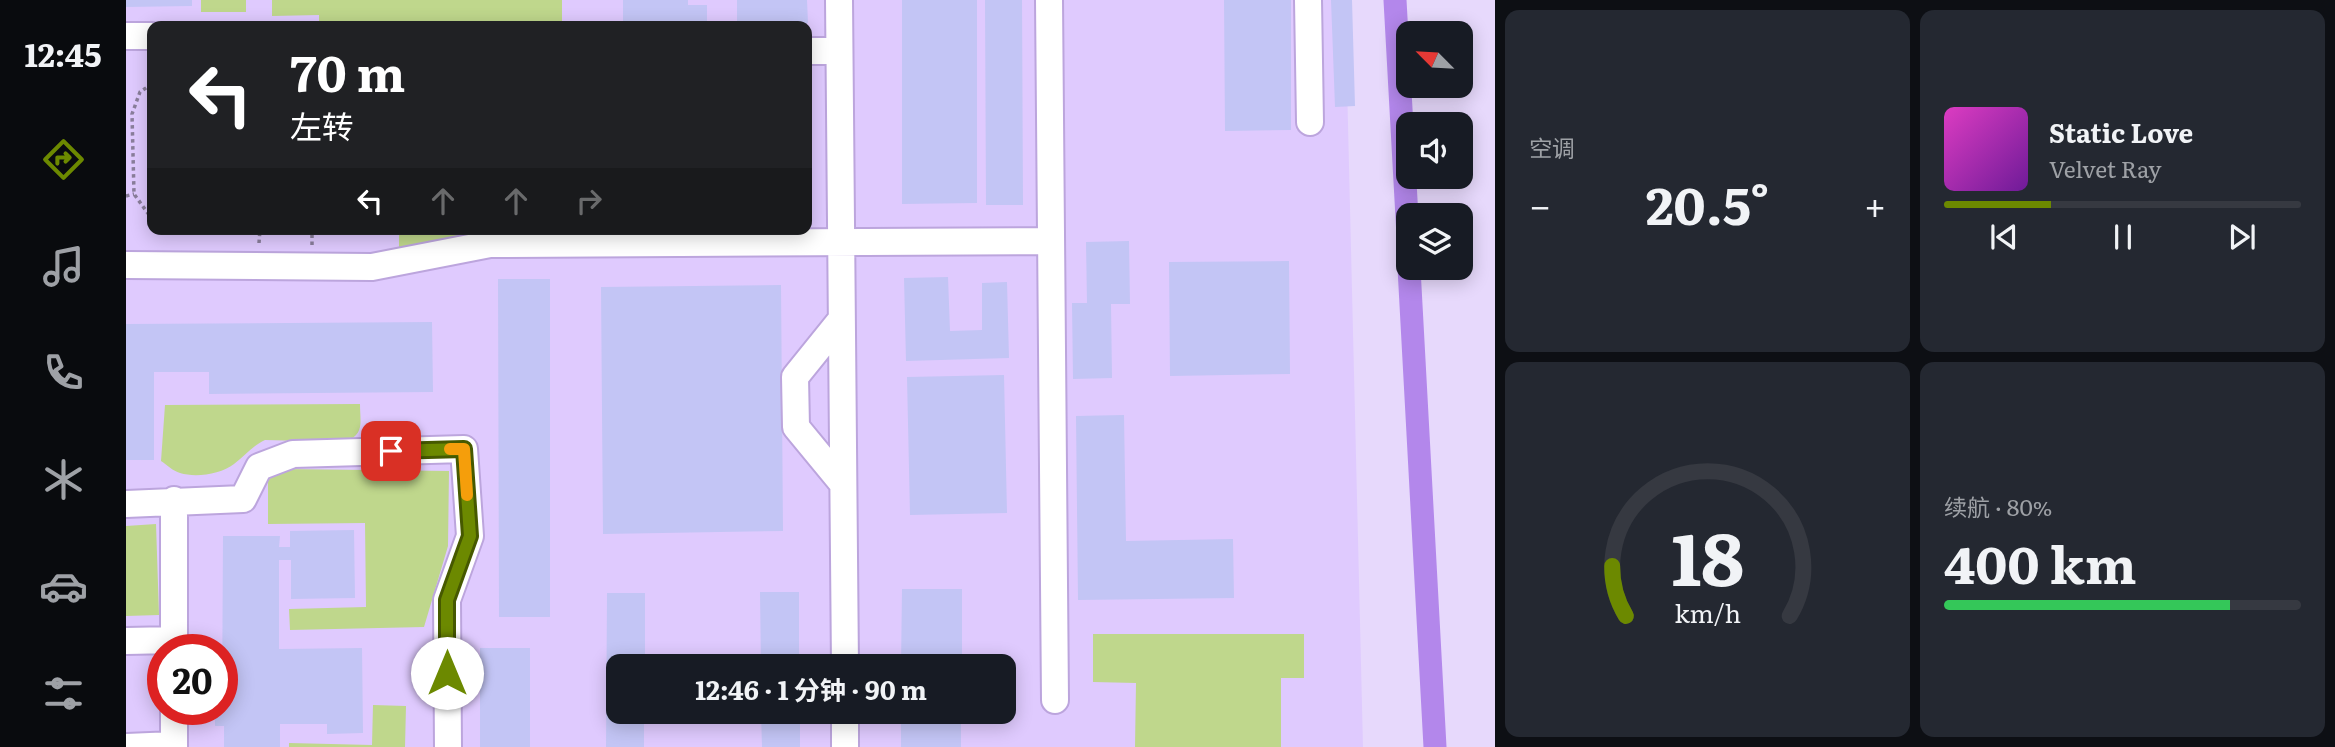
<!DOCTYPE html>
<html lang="zh">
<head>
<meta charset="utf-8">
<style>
	:root { --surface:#171b24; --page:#242831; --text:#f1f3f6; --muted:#9ea1a6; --line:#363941; --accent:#6c8900 }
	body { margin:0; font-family:Literata,"Noto Sans SC",serif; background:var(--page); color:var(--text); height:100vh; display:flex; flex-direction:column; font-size:26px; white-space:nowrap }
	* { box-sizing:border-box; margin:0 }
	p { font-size:23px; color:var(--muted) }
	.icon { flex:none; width:38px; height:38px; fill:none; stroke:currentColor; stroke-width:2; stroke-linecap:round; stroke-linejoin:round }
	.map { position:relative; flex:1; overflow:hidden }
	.drawer { display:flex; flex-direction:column; gap:10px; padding:10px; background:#0d0f14; width:840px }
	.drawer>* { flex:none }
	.banner { position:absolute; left:21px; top:21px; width:665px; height:214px; border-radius:14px; box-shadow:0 4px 18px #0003; background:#202124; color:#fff; overflow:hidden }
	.needle { width:46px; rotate:294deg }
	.fabs { position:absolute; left:1270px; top:21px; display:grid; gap:14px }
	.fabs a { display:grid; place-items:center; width:77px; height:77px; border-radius:14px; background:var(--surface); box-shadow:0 4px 18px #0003; font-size:35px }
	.speed { position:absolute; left:21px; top:634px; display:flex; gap:14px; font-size:35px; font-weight:700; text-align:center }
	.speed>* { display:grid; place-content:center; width:91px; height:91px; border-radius:50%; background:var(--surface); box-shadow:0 4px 18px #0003; line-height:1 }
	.speed .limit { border:10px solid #d22; background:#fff; color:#111 }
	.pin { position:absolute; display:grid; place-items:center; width:60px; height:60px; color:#fff; margin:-30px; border-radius:14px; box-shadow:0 4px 10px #0006 }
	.me { position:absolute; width:77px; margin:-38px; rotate:0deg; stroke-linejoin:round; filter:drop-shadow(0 0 5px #0008) }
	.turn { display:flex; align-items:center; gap:24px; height:147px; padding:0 28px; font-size:32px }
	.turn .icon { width:91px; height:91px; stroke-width:2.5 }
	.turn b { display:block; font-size:49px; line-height:60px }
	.lanes { display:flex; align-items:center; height:66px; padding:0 28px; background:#0003; justify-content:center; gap:35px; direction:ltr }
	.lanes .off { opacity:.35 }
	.big { font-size:52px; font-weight:700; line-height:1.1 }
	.drawer .widget { flex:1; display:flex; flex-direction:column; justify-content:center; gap:10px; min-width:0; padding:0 24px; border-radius:14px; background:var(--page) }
	.drawer .dial { align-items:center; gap:0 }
	.dial svg { height:182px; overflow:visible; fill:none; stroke:var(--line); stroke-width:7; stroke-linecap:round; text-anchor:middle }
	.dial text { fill:var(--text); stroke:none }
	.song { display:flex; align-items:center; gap:21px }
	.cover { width:84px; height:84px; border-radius:10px; background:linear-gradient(135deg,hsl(310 70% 55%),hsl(280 70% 35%)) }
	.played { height:7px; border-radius:4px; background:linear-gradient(90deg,var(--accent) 30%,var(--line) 30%) }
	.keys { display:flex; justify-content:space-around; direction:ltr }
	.heat { display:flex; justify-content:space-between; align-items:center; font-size:38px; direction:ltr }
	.charge { height:10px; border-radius:5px; background:linear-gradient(90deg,#34c759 80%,var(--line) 0) }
	.drawer .tiles { flex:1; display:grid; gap:10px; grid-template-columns:repeat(2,1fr) }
	.trip { position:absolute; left:480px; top:654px; width:410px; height:70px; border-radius:14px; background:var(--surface); box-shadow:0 4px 18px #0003; font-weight:700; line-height:70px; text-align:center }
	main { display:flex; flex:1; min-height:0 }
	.dock { display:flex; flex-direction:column; width:126px; justify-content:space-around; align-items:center; background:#090b0e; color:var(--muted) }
	.dock .icon { width:49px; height:49px }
	.dock .on { color:var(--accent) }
	.dock b { font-size:32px; color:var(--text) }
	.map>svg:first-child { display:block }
	.built { fill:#dfcafe; fill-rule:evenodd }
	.green { fill:#bfd78c }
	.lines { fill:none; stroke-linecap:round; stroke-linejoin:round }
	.canal { stroke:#b387eb; stroke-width:23 }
	.building { fill:#c3c5f5 }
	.minor-casing { stroke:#bca5dd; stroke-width:30 }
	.path { stroke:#8a7e9b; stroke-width:3.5; stroke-dasharray:3.5 3.5; stroke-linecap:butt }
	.minor { stroke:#fff; stroke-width:26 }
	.route-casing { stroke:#465900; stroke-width:18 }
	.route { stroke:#6c8900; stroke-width:12 }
	.slow { stroke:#f59e0b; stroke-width:12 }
</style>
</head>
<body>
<main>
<nav class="dock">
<b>12:45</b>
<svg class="icon on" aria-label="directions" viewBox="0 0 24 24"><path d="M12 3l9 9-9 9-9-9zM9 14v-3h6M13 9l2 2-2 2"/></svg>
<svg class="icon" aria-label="music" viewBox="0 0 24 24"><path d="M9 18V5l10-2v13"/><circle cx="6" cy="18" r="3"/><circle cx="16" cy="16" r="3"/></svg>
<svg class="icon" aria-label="phone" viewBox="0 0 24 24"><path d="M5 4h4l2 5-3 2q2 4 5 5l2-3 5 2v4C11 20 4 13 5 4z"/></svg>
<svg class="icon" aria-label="climate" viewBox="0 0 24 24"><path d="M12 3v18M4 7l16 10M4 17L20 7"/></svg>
<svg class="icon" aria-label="car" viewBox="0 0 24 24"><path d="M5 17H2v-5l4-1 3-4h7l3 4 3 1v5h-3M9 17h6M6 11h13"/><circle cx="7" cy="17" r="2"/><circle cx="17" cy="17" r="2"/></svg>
<svg class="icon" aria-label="filters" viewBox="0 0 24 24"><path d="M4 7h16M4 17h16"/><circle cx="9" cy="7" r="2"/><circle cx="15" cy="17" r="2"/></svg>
</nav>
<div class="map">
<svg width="1369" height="747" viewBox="0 0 1369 747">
	<rect width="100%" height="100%" fill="#e7d9fc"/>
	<path class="built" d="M0 0H1219L1237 747H0ZM26 26H681V229H26ZM37 649H96V709H37ZM492 667H877V712H492Z"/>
	<path class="green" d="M75 0H120V12H75Z
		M146 0H436V21L433 26H193V15L146 16Z
		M273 229 360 231 273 254Z
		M234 404C234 423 239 434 219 442L139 440C126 446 119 456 108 464 95 474 70 478 54 473 47 471 41 465 35 461L39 405Z
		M157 469 323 471 322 546 298 627 164 630 163 609 240 607 239 523 142 524V480Z
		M30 524 33 615 0 616V526Z
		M967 634H1178V678H1155V747H1009L1010 683 967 682Z
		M247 705 280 706 279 747H163V743L246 745Z"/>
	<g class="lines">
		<path class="canal" d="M1269 0 1283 254
			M1283 268 1309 747"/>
	</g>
	<path class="building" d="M0 0H66V6L0 7Z
		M497 0H562V5H581V26H497Z
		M611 0H681L682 23 611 25Z
		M776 0H851V203L776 204Z
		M859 0H896L897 205H860Z
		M1098 0H1165V130L1099 131Z
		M1205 0H1226L1229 106 1209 107Z
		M1003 241 1004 304H985L986 378 947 379 946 303H961L960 242Z
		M1163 261 1164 374 1044 376 1043 262Z
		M822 277 824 331 856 330V283L881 282 883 358 780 361 778 278Z
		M372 279H424V617H373Z
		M655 285 657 531 477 534 475 287Z
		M306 322 307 392 83 394V372H28V460H0V324Z
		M878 375 881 513 784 515 781 377Z
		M998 415 1000 541 1107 539 1108 598 952 600 950 416Z
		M228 530 229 598 165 599V560H153V649L236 648 237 733 201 734V724H154V747H98V726H89V709H96L97 536H154L153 547H164V531Z
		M776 589H836V667H775Z
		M634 592H673V667H635Z
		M481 593H519V667H492V712H518V747H480Z
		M354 648H404V747H354Z
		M635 712H674V747H636Z
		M775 712H835V747H775Z"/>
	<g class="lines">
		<g class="minor-casing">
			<path id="minor" d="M713 0 719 667
				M923 0 929 700
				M1182 0 1184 122
				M0 36H26
				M681 51H713
				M0 265 246 267 364 244 925 241
				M715 320 669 377 670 427 717 484
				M48 500V649
				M0 504 117 499 133 467 167 454 338 449 344 536 321 600 322 747
				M0 641 48 640
				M48 709V747
				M719 712V747
				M0 747 48 745"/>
		</g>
		<path class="path" d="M26 84 14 92 6 114 8 194 26 219
			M0 196 8 194
			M44 229H94
			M133 243 134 229
			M186 245V229"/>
		<use href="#minor" class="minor"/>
	</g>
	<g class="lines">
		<g class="route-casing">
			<path id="route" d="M265 451 338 449 344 536 321 600V673"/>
		</g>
		<use href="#route" class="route"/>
		<path class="slow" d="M324 449H338L341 495"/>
	</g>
</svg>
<div class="fabs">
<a><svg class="needle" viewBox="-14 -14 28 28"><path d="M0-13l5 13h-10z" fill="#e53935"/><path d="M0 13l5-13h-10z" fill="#9ea1a6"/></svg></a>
<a><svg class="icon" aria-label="sound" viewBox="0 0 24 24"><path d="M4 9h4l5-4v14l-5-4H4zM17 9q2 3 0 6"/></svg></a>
<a><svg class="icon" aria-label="layers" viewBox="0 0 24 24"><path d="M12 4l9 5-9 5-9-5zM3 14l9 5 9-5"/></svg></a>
</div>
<div class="speed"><div class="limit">20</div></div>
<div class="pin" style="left:265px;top:451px;background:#d93025"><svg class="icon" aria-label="arrive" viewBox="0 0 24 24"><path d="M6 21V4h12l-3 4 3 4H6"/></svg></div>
<svg class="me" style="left:321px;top:673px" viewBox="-20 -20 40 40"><circle r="19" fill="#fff"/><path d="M0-13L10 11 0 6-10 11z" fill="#6c8900"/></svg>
<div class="trip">12:46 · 1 分钟 · 90 m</div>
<div class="banner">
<div class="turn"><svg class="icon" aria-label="left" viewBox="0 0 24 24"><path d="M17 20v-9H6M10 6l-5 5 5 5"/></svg><div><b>70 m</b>左转</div></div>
<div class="lanes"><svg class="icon" aria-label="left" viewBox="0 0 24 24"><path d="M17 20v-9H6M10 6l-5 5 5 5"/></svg><svg class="icon off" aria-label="ahead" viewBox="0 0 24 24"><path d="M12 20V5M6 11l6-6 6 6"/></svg><svg class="icon off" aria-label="ahead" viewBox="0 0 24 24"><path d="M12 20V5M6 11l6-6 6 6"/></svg><svg class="icon off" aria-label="right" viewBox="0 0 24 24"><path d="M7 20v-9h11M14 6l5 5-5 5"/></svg></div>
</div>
</div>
<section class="drawer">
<div class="tiles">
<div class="widget"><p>空调</p>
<div class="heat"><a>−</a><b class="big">20.5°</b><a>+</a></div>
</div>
<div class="widget">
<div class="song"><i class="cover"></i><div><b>Static Love</b><p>Velvet Ray</p></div></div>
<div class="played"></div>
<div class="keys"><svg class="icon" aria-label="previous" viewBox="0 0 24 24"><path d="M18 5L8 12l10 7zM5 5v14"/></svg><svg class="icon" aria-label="pause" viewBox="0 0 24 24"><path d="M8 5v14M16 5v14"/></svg><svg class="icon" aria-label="next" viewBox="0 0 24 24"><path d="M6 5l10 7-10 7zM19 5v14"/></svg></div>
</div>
<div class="widget dial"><svg viewBox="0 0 100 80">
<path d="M14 69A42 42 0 1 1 86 69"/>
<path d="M14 69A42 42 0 0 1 8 47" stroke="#6c8900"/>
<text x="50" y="56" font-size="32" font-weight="700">18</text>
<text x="50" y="72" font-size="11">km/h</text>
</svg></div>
<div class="widget"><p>续航 · 80%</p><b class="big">400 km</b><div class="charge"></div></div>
</div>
</section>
</main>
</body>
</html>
